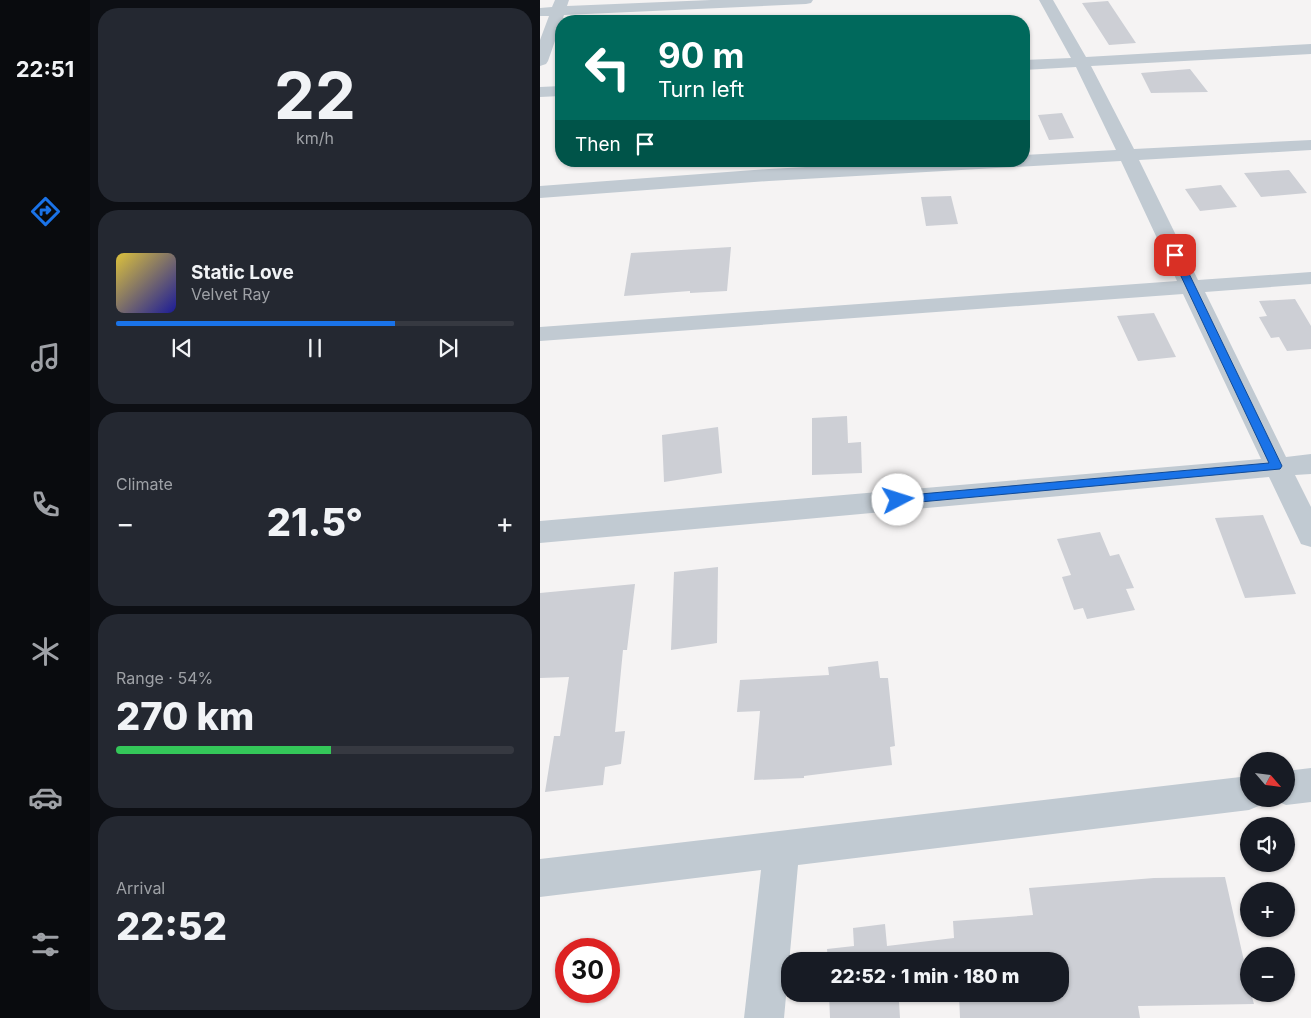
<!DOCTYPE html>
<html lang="en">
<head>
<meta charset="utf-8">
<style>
	:root { --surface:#171b24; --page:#242831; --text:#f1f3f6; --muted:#9ea1a6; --line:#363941; --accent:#1a73e8 }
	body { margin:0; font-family:Inter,sans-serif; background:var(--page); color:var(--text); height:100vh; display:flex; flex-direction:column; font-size:19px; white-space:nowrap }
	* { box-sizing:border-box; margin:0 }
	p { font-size:16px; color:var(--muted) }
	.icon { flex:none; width:28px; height:28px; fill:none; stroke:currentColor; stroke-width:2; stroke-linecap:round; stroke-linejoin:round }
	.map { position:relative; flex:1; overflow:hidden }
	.sheet { display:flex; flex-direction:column; gap:8px; padding:8px; background:#0d0f14; width:450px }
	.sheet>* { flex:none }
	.banner { position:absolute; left:15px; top:15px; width:475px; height:152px; border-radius:20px; box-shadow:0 1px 4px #0004; background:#00695c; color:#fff; overflow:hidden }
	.needle { width:32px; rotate:118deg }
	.fabs { position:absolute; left:700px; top:752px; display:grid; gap:10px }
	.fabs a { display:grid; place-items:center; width:55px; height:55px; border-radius:50%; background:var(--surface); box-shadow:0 1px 4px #0004; font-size:25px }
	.speed { position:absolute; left:15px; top:938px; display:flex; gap:10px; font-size:25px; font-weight:700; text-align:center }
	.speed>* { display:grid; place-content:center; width:65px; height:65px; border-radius:50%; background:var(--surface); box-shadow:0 1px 4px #0004; line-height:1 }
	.speed .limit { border:8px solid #d22; background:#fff; color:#111 }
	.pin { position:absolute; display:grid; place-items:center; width:42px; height:42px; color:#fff; margin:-21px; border-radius:10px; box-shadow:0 2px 8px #0006 }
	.me { position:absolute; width:55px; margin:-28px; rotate:85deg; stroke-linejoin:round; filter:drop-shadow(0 0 4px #0008) }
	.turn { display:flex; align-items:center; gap:18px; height:105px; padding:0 20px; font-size:22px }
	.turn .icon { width:65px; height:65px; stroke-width:2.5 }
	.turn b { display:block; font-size:35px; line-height:42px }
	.then { display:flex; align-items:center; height:48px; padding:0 20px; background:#0003; gap:10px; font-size:19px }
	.big { font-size:38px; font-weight:800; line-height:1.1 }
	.sheet .tile { flex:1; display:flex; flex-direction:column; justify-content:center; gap:8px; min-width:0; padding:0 18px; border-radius:20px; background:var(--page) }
	.sheet .dial { align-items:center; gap:0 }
	.dial b { font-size:65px; line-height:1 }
	.song { display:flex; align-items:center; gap:15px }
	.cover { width:60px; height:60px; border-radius:8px; background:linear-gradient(135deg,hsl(50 70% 55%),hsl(240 70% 35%)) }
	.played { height:5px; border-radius:2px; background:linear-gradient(90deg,var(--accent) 70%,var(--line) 70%) }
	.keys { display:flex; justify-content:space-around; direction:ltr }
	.heat { display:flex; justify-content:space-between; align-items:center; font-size:28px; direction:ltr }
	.charge { height:8px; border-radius:4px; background:linear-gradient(90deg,#34c759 54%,var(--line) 0) }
	.trip { position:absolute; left:241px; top:952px; width:288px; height:50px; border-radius:20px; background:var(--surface); box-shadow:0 1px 4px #0004; font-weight:800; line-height:50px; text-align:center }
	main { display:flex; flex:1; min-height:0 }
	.menu { display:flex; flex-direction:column; width:90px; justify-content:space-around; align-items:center; background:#090b0e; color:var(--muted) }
	.menu .icon { width:35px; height:35px }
	.menu .on { color:var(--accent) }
	.menu b { font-size:22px; color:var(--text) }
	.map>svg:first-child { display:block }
	.building { fill:#cdcfd5 }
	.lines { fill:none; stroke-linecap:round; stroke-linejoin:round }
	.minor { fill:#c1cad2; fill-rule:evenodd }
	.route { fill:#1a73e8; stroke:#114b97 }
</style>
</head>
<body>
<main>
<nav class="menu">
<b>22:51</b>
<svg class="icon on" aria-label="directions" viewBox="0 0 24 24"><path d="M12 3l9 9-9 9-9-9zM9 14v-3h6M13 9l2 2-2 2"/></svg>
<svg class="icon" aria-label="music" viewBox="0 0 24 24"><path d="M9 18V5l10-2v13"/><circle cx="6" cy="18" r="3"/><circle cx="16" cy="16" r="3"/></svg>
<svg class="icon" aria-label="phone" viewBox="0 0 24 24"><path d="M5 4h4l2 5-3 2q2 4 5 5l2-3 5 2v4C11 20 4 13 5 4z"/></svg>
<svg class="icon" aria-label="climate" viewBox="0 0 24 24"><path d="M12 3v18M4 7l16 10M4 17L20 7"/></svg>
<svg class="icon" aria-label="car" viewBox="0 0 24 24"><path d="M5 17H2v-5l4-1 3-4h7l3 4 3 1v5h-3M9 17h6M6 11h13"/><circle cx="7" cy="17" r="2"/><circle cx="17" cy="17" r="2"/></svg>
<svg class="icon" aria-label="filters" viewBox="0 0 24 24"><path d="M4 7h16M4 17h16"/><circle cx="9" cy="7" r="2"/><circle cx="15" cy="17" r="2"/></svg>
</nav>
<section class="sheet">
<div class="tile dial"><b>22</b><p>km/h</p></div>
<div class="tile">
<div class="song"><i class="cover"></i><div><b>Static Love</b><p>Velvet Ray</p></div></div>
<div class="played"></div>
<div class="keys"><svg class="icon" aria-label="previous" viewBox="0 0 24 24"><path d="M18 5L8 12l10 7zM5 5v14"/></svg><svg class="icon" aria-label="pause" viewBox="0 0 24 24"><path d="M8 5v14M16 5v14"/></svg><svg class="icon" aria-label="next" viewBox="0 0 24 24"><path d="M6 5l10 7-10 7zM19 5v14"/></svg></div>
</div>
<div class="tile"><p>Climate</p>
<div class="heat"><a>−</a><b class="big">21.5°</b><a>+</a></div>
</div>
<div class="tile"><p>Range · 54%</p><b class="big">270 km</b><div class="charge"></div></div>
<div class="tile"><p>Arrival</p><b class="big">22:52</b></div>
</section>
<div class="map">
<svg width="771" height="1018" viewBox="0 0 771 1018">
	<rect width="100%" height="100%" fill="#f5f3f3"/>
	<path class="building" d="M568 1 596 43 569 45 542 3Z
		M650 69 668 92 611 93 601 73Z
		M522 113 534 138 509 140 498 115Z
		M749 170 767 193 721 197 704 173Z
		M681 185 697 207 660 211 645 189Z
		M411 196 418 224 386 226 381 197Z
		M191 247 187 291 150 293V291L84 296 91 253Z
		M755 299 771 326V349L747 351 739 337 731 338 719 317 727 316 719 301Z
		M614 313 636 357 598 361 577 316Z
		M307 416 308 443 321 442 322 473 272 475V418Z
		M178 427 182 473 124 482 122 435Z
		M723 515 756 594 705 598 675 518Z
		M560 532 570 556 579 554 594 588 586 589 595 610 547 619 543 608 534 610 522 577 531 575 517 539Z
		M178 567 177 643 131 650 134 572Z
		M95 584 87 650H83L75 732 85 731 81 764 65 767 63 785 5 792 14 736H20L29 677 0 678V593Z
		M338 661 340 678H348L355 746 350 747 352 765 264 776V778L214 780 220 711 197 712 200 680 289 675 288 667Z
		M685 877 709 983V994H711L714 1004 598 1006 600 1018H420L419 995 359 1002 360 1018H290L289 994H520V961H288L287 949 314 946 313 928 345 924 347 946 414 938 413 921 493 915 489 888 614 878Z"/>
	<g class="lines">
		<path class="minor" d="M15 0H29L27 6 171 0H273L271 3 266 4 24 15 8 61 6 64 0 66V40L9 16H0V8L12 7Z
			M499 0H513L546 57 771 44V54L551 66 594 149 771 140V150L599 160 658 280 771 272V284L665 292 746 457 771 454V474L755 475 771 507V547L761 544 729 477 0 543V521L721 459 643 294 0 341V327L637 281 581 161 229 181 0 198V186L229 169 377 161H484V155L576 150 536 67 484 70V60L531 58Z
			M21 86V96L0 97V87Z
			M771 768V802L746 805 734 800 746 799V771Z
			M709 776V799H724L721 805 709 810 258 865 244 1018H204L221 870 0 897V859Z"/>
	</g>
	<path class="route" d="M635 252 640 255 742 466 740 469 358 504 354 503 353 500 358 496 729 463 631 255Z"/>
</svg>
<div class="fabs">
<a><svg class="needle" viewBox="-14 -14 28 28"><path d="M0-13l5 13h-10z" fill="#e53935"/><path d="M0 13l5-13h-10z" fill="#9ea1a6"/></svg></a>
<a><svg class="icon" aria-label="sound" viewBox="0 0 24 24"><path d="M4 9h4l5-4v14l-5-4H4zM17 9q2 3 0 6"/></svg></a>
<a>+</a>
<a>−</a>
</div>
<div class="speed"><div class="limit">30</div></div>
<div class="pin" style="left:635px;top:255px;background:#d93025"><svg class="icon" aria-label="arrive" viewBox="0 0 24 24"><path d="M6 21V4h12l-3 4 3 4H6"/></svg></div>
<svg class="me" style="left:358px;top:500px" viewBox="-20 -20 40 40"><circle r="19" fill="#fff"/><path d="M0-13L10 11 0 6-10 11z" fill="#1a73e8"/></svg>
<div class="trip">22:52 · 1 min · 180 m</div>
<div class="banner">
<div class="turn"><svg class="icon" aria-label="left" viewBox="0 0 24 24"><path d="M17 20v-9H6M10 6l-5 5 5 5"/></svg><div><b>90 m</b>Turn left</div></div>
<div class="then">Then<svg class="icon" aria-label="arrive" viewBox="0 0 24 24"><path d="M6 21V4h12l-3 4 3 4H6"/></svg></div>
</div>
</div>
</main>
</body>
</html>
